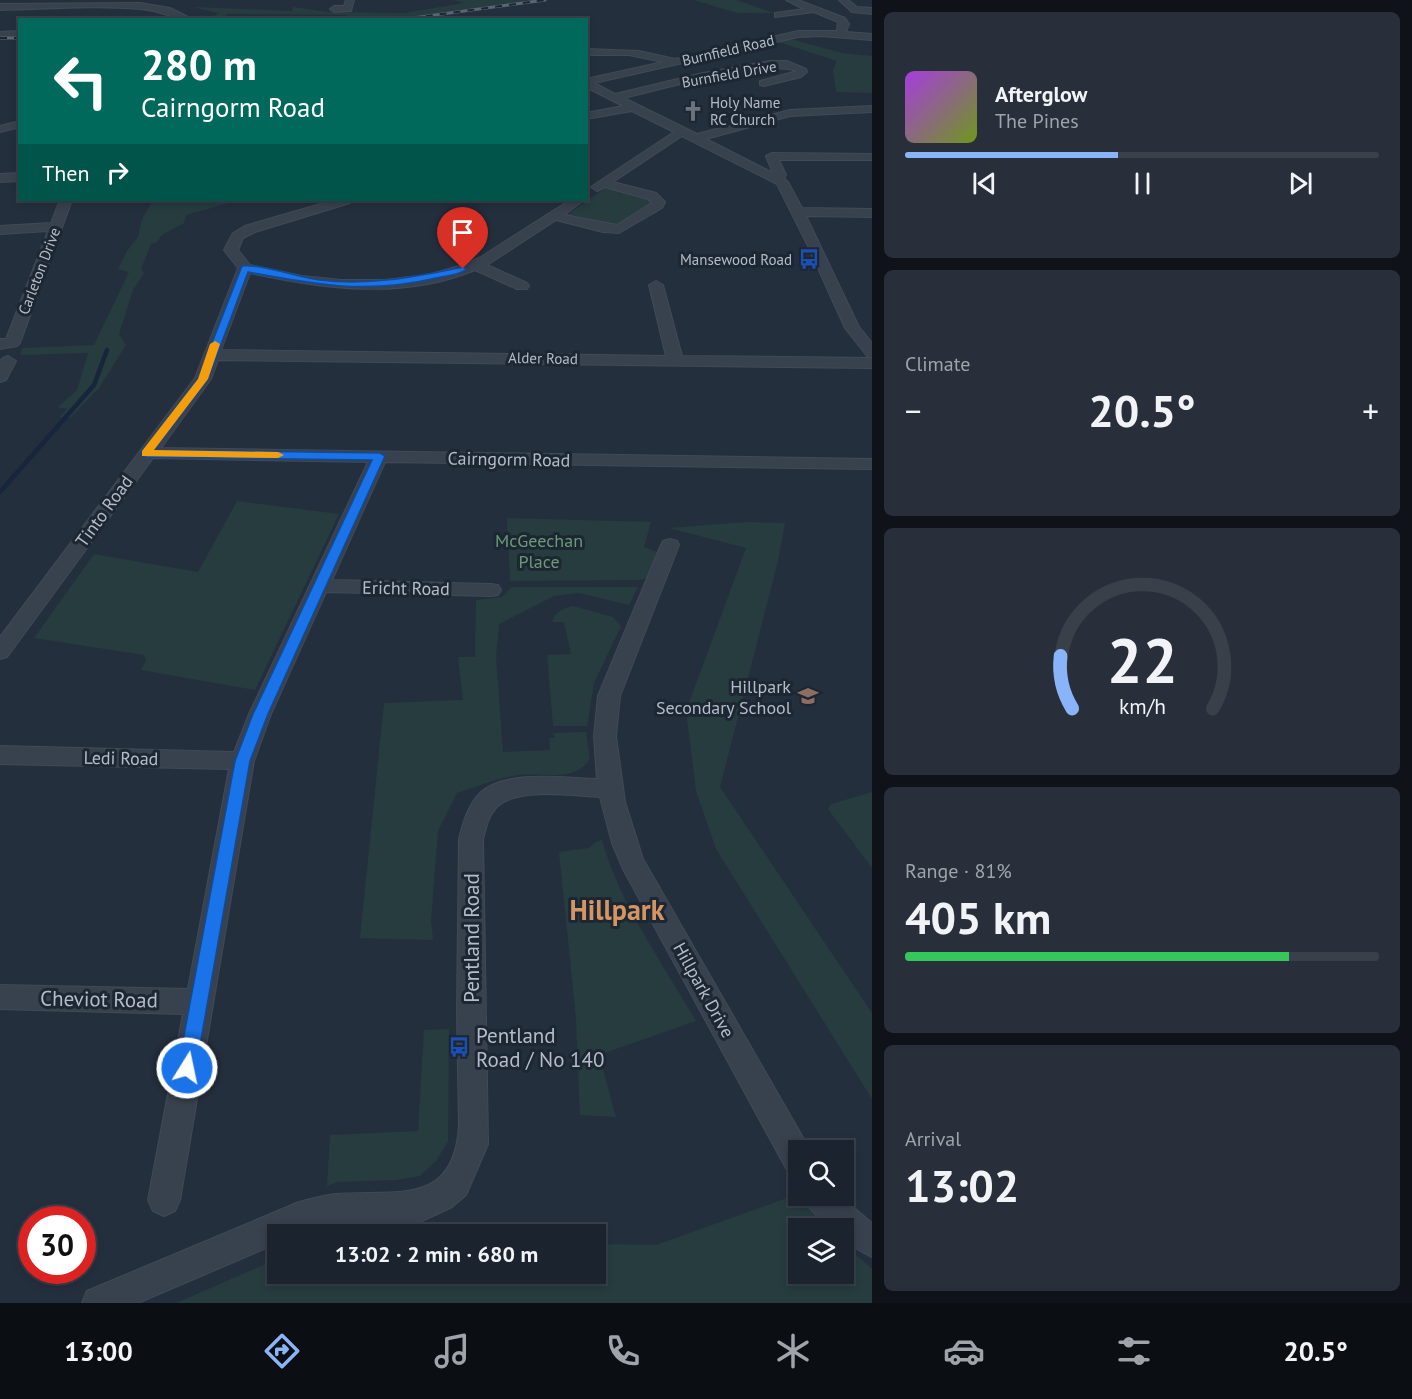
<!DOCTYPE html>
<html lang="en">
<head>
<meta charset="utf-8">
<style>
	:root { --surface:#1b232e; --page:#282f3a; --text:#f1f3f6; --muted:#a0a4aa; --line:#39404a; --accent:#8ab4f8 }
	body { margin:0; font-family:"PT Sans",sans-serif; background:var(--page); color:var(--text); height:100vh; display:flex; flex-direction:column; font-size:22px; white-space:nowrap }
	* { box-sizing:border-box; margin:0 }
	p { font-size:20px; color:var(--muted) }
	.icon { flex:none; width:33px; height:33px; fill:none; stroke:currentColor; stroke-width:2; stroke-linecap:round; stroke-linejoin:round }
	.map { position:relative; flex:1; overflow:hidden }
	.sheet { display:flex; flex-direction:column; gap:12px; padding:12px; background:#0f1319; width:540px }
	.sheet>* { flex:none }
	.guide { position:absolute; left:18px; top:18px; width:570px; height:183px; border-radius:0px; box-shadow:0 3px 9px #0003,0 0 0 2px var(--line); background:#00695c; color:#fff; overflow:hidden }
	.tools { position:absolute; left:788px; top:1140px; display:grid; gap:12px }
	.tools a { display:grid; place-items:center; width:66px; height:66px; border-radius:0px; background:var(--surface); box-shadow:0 3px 9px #0003,0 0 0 2px var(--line); font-size:30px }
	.speed { position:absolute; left:18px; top:1206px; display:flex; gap:12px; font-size:30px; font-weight:700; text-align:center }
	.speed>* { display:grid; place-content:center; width:78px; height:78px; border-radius:50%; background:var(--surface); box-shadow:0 3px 9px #0003,0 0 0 2px var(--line); line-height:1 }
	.speed .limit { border:9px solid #d22; background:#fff; color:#111 }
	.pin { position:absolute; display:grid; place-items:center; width:51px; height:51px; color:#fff; margin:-62px -26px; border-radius:50% 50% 50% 0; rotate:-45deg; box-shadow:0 0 6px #0007 }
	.pin .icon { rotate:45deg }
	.me { position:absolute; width:66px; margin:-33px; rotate:10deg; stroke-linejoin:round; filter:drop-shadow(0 0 4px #0008) }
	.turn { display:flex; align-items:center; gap:21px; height:126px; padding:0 24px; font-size:27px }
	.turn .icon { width:78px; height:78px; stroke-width:2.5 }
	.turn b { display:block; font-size:42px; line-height:51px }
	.then { display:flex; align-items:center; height:57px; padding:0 24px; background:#0003; gap:12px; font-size:22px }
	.big { font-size:45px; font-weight:700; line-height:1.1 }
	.sheet .card { flex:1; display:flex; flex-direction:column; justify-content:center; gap:9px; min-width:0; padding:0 21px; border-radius:9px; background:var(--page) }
	.sheet .dial { align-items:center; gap:0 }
	.dial svg { height:156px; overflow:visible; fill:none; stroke:var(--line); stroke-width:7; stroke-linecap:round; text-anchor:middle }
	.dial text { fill:var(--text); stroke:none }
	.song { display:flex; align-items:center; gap:18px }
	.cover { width:72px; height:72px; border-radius:9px; background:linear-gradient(135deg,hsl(280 70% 55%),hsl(80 70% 35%)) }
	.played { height:6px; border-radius:3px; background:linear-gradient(90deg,var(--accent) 45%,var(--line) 45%) }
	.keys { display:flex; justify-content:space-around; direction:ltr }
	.heat { display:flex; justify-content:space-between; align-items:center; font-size:33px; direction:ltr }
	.charge { height:9px; border-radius:4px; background:linear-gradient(90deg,#34c759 81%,var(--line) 0) }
	.trip { position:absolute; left:267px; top:1224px; width:339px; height:60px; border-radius:0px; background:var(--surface); box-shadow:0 3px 9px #0003,0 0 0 2px var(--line); font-weight:700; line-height:60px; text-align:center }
	.tabs { display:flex; height:96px; justify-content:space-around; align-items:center; background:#0b0e12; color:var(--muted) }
	.tabs .icon { width:42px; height:42px }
	.tabs .active { color:var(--accent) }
	.tabs b { font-size:27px; color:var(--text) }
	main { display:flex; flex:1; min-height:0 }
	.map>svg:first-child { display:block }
	.green { fill:#263c3f }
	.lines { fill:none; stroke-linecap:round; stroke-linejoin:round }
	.stream { stroke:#17263c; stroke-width:4.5 }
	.minor-casing { stroke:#414a57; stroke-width:2 }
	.minor { fill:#38414e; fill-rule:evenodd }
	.rail-casing { stroke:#5a6575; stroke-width:3 }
	.rail { stroke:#1d2633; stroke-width:2; stroke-dasharray:7; stroke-linecap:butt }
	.route { fill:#1a73e8; stroke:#114b97; stroke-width:1.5 }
	.slow { fill:#f59e0b }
	.labels { text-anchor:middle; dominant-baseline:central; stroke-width:6; stroke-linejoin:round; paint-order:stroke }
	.far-street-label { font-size:15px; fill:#b4bcc9; stroke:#1d2633 }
	.far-poi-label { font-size:15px; fill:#b4bcc9; stroke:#1d2633; text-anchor:start }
	.street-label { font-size:18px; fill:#b4bcc9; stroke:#1d2633 }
	.park-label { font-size:18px; fill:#6b9a76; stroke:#1d2633 }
	.poi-label { font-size:18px; fill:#b4bcc9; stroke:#1d2633; text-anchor:end }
	.near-street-label { font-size:21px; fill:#b4bcc9; stroke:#1d2633 }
	.near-poi-label { font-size:21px; fill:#b4bcc9; stroke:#1d2633; text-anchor:start }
	.near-district-label { font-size:28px; font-weight:bold; fill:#d59563; stroke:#1d2633 }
</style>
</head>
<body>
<main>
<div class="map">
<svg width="872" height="1303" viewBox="0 0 872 1303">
	<rect width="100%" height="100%" fill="#242f3e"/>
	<path class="green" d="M453 0H539L393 20 354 19 346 15 227 14 225 19H211L218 13 193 7 292 11 293 7 328 12 405 13 464 3Z
		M694 0H736L774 13H737Z
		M787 38 842 53 872 56V93L836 92 833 70 837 61 775 41Z
		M612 188 647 196 652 203 617 226 571 218 567 215 604 189Z
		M153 200 236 201 186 215 184 223 162 235 157 242 151 244 141 269 144 273 133 290 119 334 126 345 99 388 70 418 60 417 67 409 58 407 77 390 88 353 20 355 22 348 94 345 129 272 118 269 127 251 138 237 142 219Z
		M237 501 339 514 255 690 141 670 146 660 144 655 34 638 94 554 198 572Z
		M507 518 651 522 644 547 657 552 647 578 640 580 510 581Z
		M746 522 785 523 778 561 720 787 872 1013V1099L716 849 696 791 686 711 746 548 669 528Z
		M512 587H638L629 605 579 593 554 596 499 624 496 656 503 752 550 750 549 738H555L553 733 586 732 590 759C574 783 545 772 520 775 499 777 477 787 457 793L438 831 431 920 433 940 360 938 384 703 463 700 458 657H475L476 600 502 597Z
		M573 606 613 617 621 626 594 683 587 726H553L547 655 571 654 564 622H552C556 611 562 609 573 606Z
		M872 792V868L828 809 831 804Z
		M602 840C619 903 663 964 696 1021L599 1055 616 1117 580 1115 576 1018 559 852 589 848 596 842Z
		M449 1029 448 1141 436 1161 420 1176 396 1180 338 1182 327 1186 330 1135 418 1131 424 1030Z
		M798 1194 802 1196 829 1228H798V1274H843V1243L872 1269V1303H176L277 1259 278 1274H596V1244L656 1245Z"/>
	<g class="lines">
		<path class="stream" d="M0 492 94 385 107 350"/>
		<g class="minor-casing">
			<path id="minor" d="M346 0H354L351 11 334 12 330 9 334 6H344Z
				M786 0H798L845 18 849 24 846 32 872 34V40L821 36 798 37 594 83 615 94 703 73 770 61H787L806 69 807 72 801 77 764 86 760 85V81L797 71C763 59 662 89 624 98L697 134 790 110 872 106V112L790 116 706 139 773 173 766 156 772 153 872 154V160H779L786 175 784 178 788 182 802 208 872 209V217L806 216 859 327 872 343V358L867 356 845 328 808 246 777 184 682 136 613 182 656 193 665 202 662 208 619 233 603 232 556 220 487 265 527 283 529 286 527 289H517L475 270C403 300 324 289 250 273L221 350 666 356 649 285 656 281 663 285 682 356 872 358V368L218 360 211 379 161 448 872 459V469L385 462 332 580 491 584 498 585 501 590 498 595 491 596 326 592 271 714 254 761 180 1200 175 1211 164 1216 153 1211 148 1200 183 1014 0 1009V985L188 989 229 769 0 764V746L234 752 249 714 368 462 153 458 7 657 0 659V637L195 378 238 268 224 250 233 233 245 226 334 200H352L350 203 255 232 243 238 238 250 250 265 302 276 341 280H384L427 275 463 265 481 257 570 200H584L564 215 617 225 652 203 648 199 605 187 597 191 591 187 674 132 632 111 586 119V113L623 106 586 87V79L663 62 629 55H586V49L639 51 675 59 798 31H837L838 22 814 12 775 17V13L804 9Z
				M839 0H848L857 7 872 8V14L852 12Z
				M140 3 170 8 194 20C175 20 159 10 140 9 94 5 46 9 0 10V4Z
				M20 31V37L0 38V32Z
				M20 121V127L0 132V126Z
				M20 173V181L0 182V174Z
				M60 200H72L20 343 17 346 0 349V339H6L48 231 0 234V226L51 223Z
				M8 356 16 361 6 380 0 382V361L3 358Z
				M670 539 677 541 679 545 620 696 616 736 625 802 643 859 809 1148 810 1150H798V1174L787 1170 623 869 612 843 600 797C572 796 515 786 495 809 488 817 486 828 483 839L488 1144 466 1195 452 1207 422 1221 399 1225 334 1226 298 1234H278V1243L138 1303H82L87 1291 299 1202C311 1199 324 1195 336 1194 394 1189 454 1208 459 1126L457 1012 459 839C463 823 468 805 480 793 506 769 564 778 597 779L594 736 598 696 661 545 663 541Z
				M804 1196H840L872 1223V1257L843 1241V1228H828L809 1207Z"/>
		</g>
		<use href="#minor" class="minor"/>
		<g class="rail-casing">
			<path id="rail" d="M398 20 545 0
				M0 38H20"/>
		</g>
		<use href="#rail" class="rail"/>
	</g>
	<path class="route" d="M242 266C264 264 296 277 320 280 368 286 416 277 463 267L467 269C459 275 446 276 436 278 368 294 316 285 248 272L208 379 154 450 380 453 385 456 268 714 250 761 196 1068 194 1074 187 1077 180 1074 178 1068 235 761 253 714 372 460 146 457 141 453 198 379Z"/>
	<path class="slow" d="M215 341 220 344 208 379 154 450 278 452 284 455 278 458 142 456V451L198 379 210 344Z"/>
	<defs>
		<g id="church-bare" transform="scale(1.62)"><path d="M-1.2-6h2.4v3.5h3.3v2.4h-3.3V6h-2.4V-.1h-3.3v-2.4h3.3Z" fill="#6b7280" stroke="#1d2633" stroke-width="2.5" paint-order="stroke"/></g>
		<g id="bus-bare" transform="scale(1.62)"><path d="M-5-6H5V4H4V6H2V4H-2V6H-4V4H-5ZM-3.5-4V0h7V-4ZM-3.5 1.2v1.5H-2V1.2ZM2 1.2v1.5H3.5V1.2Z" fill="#1a4fb4" stroke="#1d2633" stroke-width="2.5" paint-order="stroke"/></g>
		<g id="school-bare" transform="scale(1.62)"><path d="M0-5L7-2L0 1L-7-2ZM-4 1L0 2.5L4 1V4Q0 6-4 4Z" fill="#8d6e63" stroke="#1d2633" stroke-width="2.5" paint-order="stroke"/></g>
	</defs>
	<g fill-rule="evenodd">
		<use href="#church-bare" x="693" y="111"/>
		<use href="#bus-bare" x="809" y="259"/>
		<use href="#school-bare" x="808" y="696"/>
		<use href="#bus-bare" x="459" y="1047"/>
	</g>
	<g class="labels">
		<g class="far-street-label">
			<text transform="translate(728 50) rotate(-13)">Burnfield Road</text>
			<text transform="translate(729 74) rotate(-10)">Burnfield Drive</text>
			<text transform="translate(39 271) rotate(-69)">Carleton Drive</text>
			<text transform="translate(543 358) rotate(1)">Alder Road</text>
		</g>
		<g class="far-poi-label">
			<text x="710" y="102">Holy Name<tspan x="710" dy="17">RC Church</tspan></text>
			<text x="792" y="259" text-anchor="end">Mansewood Road</text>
		</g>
		<g class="street-label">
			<text transform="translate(509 459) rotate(1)">Cairngorm Road</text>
			<text transform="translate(104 511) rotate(-54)">Tinto Road</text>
			<text transform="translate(406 588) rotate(1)">Ericht Road</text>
			<text transform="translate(121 758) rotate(1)">Ledi Road</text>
			<text transform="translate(704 990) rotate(61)">Hillpark Drive</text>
		</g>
		<g class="park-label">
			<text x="539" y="540">McGeechan<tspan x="539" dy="21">Place</tspan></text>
		</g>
		<g class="poi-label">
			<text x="791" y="686">Hillpark<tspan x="791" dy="21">Secondary School</tspan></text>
		</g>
		<g class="near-street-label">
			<text transform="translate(471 938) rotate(-90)">Pentland Road</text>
			<text transform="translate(99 999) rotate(1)">Cheviot Road</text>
		</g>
		<g class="near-poi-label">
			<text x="476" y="1035">Pentland<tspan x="476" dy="24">Road / No 140</tspan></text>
		</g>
		<g class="near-district-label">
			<text x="617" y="909">Hillpark</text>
		</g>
	</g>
</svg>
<div class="tools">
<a><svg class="icon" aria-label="search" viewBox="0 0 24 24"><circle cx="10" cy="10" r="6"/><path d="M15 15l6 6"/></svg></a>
<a><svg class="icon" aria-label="layers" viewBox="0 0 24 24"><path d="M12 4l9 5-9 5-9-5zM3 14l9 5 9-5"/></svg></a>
</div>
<div class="speed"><div class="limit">30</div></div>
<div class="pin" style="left:463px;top:269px;background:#d93025"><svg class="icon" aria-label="arrive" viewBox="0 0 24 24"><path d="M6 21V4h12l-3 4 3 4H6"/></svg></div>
<svg class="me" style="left:187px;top:1068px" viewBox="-20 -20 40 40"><circle r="17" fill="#1a73e8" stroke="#fff" stroke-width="3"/><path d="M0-11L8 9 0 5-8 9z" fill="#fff"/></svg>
<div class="trip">13:02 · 2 min · 680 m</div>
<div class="guide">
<div class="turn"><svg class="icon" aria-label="left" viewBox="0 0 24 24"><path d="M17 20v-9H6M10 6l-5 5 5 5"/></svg><div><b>280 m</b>Cairngorm Road</div></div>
<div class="then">Then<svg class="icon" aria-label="right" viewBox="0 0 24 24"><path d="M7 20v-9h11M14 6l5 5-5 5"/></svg></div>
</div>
</div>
<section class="sheet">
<div class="card">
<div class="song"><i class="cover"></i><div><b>Afterglow</b><p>The Pines</p></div></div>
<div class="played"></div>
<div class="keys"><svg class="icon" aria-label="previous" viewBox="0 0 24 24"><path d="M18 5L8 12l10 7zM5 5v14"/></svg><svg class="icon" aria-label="pause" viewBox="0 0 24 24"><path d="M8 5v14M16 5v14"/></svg><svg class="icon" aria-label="next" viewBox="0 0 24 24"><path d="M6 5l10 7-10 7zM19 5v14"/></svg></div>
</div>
<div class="card"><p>Climate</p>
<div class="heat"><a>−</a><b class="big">20.5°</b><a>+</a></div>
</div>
<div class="card dial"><svg viewBox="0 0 100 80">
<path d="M14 69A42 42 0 1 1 86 69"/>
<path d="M14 69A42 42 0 0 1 8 42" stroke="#8ab4f8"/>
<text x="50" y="56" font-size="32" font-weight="700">22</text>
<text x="50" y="72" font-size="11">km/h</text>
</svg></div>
<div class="card"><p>Range · 81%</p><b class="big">405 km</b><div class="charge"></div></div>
<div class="card"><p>Arrival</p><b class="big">13:02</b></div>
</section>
</main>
<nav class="tabs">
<b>13:00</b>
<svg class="icon active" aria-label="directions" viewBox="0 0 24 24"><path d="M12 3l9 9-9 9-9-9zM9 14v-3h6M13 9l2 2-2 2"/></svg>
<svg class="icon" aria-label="music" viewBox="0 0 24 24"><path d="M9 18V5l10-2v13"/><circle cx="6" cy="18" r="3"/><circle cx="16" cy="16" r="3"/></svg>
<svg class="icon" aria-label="phone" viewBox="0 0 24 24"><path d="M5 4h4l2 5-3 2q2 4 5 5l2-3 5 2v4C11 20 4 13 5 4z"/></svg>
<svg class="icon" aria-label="climate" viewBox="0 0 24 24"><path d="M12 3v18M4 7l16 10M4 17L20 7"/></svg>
<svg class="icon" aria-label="car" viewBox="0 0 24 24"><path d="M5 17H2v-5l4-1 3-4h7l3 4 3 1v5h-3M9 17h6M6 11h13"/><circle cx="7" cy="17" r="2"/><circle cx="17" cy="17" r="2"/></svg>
<svg class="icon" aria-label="filters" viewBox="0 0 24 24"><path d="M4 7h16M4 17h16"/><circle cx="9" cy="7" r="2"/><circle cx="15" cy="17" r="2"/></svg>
<b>20.5°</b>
</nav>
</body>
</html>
